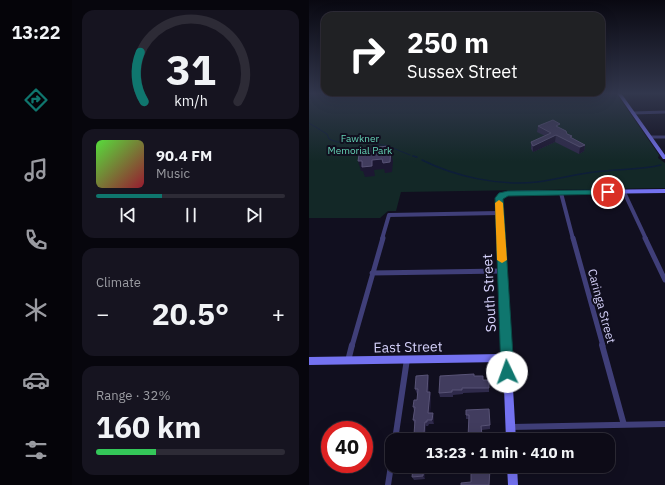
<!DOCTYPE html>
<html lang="en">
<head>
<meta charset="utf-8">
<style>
	:root { --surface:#0d0b17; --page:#161420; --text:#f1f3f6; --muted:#9a9ba1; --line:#2d2b36; --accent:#0f766e }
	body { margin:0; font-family:"IBM Plex Sans",sans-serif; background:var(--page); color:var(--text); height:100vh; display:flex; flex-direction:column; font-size:15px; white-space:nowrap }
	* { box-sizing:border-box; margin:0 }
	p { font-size:13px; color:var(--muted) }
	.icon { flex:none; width:22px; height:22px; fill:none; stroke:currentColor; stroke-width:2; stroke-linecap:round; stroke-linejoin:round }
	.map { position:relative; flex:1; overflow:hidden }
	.drawer { display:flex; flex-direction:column; gap:10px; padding:10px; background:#07060d; width:237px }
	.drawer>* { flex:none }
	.guide { position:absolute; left:12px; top:12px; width:284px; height:84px; border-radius:12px; box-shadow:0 4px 16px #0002,0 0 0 1px var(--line); background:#202124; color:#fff; overflow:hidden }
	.speed { position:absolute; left:12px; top:421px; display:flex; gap:8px; font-size:20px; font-weight:700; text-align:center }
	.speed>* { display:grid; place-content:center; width:52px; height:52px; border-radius:50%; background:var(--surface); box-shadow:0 4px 16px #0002,0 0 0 1px var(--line); line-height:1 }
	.speed .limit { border:6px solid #d22; background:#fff; color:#111 }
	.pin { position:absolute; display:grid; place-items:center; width:34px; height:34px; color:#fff; margin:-17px; border:2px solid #fff; border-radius:50%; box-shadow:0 1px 4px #0007 }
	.me { position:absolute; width:44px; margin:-22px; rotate:357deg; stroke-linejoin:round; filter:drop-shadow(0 0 3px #0008) }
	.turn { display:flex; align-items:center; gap:14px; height:84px; padding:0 20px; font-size:18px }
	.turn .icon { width:52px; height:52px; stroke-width:2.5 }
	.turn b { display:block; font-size:28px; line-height:34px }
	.big { font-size:30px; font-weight:700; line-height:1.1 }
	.drawer .tile { flex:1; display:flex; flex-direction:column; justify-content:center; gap:6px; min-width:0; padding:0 14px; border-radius:12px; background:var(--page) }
	.drawer .dial { align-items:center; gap:0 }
	.dial svg { height:104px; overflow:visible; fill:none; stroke:var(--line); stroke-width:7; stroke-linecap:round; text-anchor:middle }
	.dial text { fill:var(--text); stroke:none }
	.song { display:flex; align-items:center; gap:12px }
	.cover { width:48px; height:48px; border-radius:6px; background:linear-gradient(135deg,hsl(110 70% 55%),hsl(350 70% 35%)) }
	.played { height:4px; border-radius:2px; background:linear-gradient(90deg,var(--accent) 35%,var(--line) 35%) }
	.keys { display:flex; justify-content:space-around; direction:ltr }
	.heat { display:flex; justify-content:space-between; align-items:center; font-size:22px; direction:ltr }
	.charge { height:6px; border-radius:3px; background:linear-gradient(90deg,#34c759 32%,var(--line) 0) }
	.trip { position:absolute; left:76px; top:433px; width:230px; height:40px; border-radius:12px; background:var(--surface); box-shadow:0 4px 16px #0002,0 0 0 1px var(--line); font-weight:700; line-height:40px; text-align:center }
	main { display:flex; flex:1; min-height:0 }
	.dock { display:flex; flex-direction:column; width:72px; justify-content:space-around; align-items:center; background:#050409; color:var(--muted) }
	.dock .icon { width:28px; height:28px }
	.dock .active { color:var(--accent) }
	.dock b { font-size:18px; color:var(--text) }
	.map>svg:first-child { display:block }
	.green { fill:#132827 }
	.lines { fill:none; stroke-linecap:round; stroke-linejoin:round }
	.stream-far1 { stroke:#0e1e39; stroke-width:1 }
	.stream { stroke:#0e1e39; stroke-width:1.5 }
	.street-far3 { stroke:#403f79; stroke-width:3 }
	.street-far2 { stroke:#403f79; stroke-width:4 }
	.street-far1 { stroke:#403f79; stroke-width:5 }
	.street { stroke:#403f79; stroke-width:6 }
	.secondary { fill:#7472f0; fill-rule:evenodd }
	.wall { fill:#2f2a4b }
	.shaded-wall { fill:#1c1732 }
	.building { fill:#413c5e; stroke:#585376 }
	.route { fill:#0f766e; stroke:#0a4d48 }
	.slow { fill:#f59e0b }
	.labels { text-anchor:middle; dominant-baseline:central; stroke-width:4; stroke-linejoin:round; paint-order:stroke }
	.far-park-label { font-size:10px; fill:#65d2b5; stroke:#110f1f }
	.street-label { font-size:12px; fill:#d5d1fa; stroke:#110f1f }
	.near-street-label { font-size:14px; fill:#d5d1fa; stroke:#110f1f }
</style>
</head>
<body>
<main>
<nav class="dock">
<b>13:22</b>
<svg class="icon active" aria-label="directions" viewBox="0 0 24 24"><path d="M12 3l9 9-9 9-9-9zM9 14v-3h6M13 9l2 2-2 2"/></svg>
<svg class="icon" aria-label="music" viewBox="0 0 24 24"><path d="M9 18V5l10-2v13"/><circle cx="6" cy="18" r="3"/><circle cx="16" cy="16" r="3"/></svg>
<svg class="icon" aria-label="phone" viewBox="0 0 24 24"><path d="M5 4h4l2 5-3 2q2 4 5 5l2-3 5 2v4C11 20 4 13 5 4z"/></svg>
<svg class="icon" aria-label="climate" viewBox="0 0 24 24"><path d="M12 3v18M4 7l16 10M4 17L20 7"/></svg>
<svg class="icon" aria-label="car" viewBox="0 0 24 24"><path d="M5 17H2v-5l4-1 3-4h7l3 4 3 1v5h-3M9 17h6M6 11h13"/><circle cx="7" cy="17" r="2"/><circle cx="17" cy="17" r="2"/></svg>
<svg class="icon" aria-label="filters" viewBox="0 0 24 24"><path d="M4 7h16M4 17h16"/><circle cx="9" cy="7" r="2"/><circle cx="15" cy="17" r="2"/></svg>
</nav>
<section class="drawer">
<div class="tile dial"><svg viewBox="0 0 100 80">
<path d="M14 69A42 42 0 1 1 86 69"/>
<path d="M14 69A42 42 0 0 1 11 31" stroke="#0f766e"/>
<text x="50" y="56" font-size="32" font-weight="700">31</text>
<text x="50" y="72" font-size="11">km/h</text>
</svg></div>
<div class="tile">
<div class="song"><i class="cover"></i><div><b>90.4 FM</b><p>Music</p></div></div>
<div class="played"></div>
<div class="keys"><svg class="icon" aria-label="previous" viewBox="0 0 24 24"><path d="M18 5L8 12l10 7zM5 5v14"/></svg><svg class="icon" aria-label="pause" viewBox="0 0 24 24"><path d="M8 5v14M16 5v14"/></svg><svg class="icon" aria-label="next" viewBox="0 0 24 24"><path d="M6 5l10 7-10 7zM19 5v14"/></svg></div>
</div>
<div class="tile"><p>Climate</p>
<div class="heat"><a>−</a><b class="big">20.5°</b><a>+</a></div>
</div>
<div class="tile"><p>Range · 32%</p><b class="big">160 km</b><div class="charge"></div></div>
</section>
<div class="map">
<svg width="356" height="485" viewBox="0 0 356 485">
	<rect width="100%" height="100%" fill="#110f1f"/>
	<path class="green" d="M0 93H307L350 155 349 158 356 163V188L92 192 87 211H79L71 218H0Z"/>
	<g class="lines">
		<path class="stream-far1" d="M0 123 18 134 20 139 28 142H56
			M63 143 79 146 101 155
			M104 156 107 157"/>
		<path class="stream" d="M104 156 108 157
			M113 160C147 177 190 186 228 182 248 180 266 174 285 172 307 169 331 170 352 165"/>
		<path class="street-far3" d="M324 113 356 112
			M341 137H356"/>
		<path class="street-far2" d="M315 192 337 239
			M252 193 264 239
			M73 239 80 215 190 213"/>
		<path class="street-far1" d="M264 238 294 346
			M336 238 356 280
			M63 273 193 271
			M43 346 74 238"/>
		<path class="street" d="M293 345 315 425
			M39 361 43 345
			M202 427 356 424
			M86 440 98 359
			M79 485 83 459"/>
		<path class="secondary" d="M308 93H312L356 155V159H354Z
			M356 189V193L199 195 195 196 193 198 207 440H197L194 362 0 365V357L194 354 187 198C191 194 194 193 199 191Z
			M198 466H208L209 485H199Z"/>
	</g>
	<path class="wall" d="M229 126 250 128 258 134 263 136V138L276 145 275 151 270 154 246 142 224 152 222 149V142L236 136 228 132Z
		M119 375 120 380V392H121L122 396 121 413 125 417V424H120L119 426H117L116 434H135L136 438 105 435 106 424 104 420 105 411 104 407 108 400V393V394L106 389Z
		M165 376 174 380H180V392L154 393V394L144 395V397H131L130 393Z
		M157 410 181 425V429L173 430V435L176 440H159L160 419H157Z
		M116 466V479L105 480 103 477 104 470 100 471 98 468Z
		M159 466H179L162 482V470H160Z"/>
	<path class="shaded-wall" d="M247 135 246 142 224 152V146Z
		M276 145 275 151 270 154 271 147Z
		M79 146 81 156 82 151 84 161 83 172 76 173 75 169 65 170 66 176 56 177 54 171H52L49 161 73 159 79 151Z
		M119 375 120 380V396L118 392Z
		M121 392 122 396 121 418 119 413Z
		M124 413 125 417V424L123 420Z
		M116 422 117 426 116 438 115 434Z
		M115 466H116V479L114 476Z"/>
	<path class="building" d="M244 120 251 124 247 126 257 131 258 134 263 136 261 137 276 145 271 147 247 135 224 146 222 142 242 133 229 126Z
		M79 146V151H82L81 162 74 163 73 159 63 160V166L53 167V161H49L50 155H53V149Z
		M165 374V376H174V380H180V388H153V390H143V392L130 393 131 376Z
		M119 375 118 392H121L119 413H124L123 420H118V422H116L115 434H135V440H102V435H105L106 420H104L106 407H104L105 400H108L109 389H106L107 376Z
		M180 409 181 425 172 426 173 435H176V440H161V438H159L160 415H157V410Z
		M98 466H115L114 476 103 477 104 467 98 468Z
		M159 466H179V469H181L180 485H152V483L162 482V467H159Z"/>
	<linearGradient id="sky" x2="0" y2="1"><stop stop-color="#090811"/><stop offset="0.58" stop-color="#32374d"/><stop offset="1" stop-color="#32374d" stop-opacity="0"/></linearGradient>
	<rect width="356" height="161" fill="url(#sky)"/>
	<path class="route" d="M299 190 302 191V194L199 196 194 199 205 372 203 376 198 378 194 376 192 372 186 198 190 193 199 191Z"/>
	<path class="slow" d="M190 200 194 203 198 260 193 263 188 260 186 203Z"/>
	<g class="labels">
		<g class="far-park-label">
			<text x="51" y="138">Fawkner<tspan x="51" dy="12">Memorial Park</tspan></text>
		</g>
		<g class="street-label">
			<text transform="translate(293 306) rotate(75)">Caringa Street</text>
		</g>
		<g class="near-street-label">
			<text transform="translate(180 293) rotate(-93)">South Street</text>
			<text transform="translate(99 347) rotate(-1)">East Street</text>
		</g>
	</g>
</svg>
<div class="speed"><div class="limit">40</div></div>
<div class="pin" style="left:299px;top:192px;background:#d93025"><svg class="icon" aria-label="arrive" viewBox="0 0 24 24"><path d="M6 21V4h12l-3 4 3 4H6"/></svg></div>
<svg class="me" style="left:198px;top:372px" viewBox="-20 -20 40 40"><circle r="19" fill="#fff"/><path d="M0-13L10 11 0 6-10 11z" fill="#0f766e"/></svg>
<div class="trip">13:23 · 1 min · 410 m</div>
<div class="guide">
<div class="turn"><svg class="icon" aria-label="right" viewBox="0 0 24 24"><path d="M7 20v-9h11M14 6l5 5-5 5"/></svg><div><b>250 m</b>Sussex Street</div></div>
</div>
</div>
</main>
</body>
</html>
